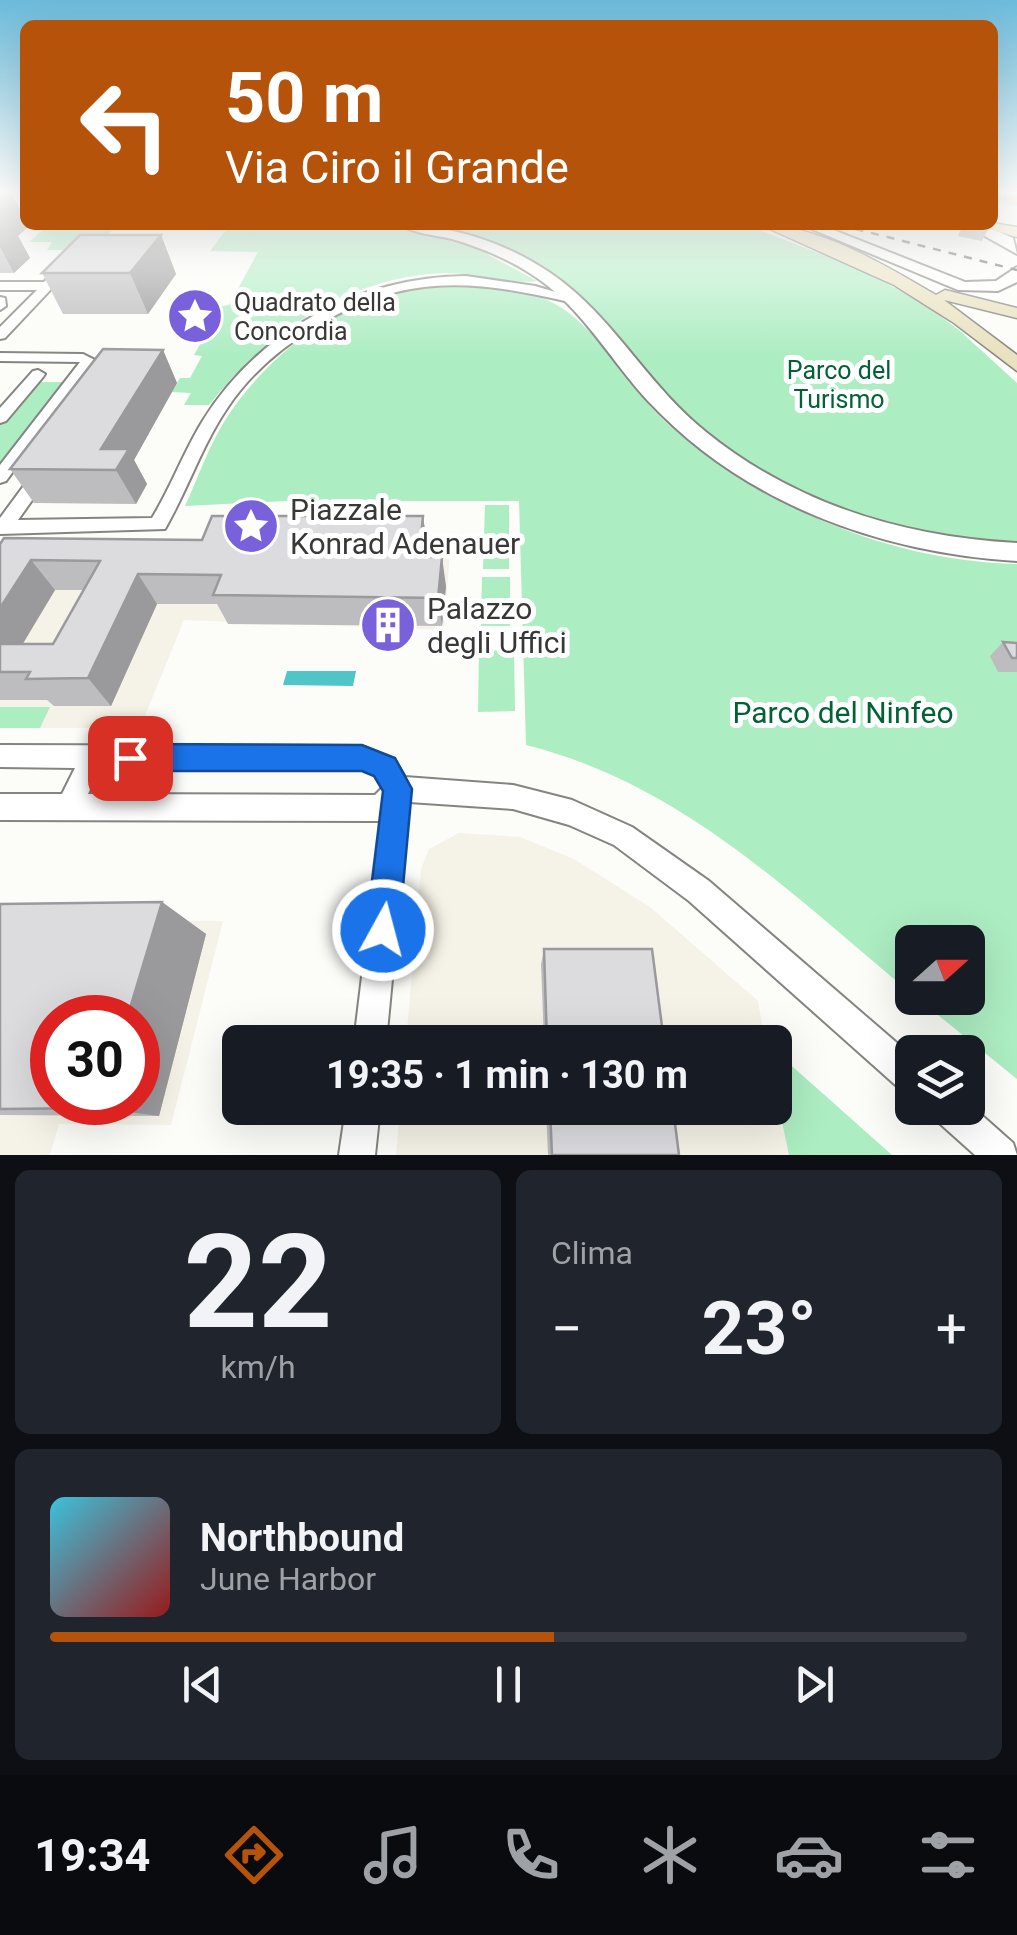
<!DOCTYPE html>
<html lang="it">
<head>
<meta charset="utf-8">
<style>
	:root { --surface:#171b24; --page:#20242c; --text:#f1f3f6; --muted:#9ea1a6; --line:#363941; --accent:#b45309 }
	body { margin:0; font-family:Roboto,sans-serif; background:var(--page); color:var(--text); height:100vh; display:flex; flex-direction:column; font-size:38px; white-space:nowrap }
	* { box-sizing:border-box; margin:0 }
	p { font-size:32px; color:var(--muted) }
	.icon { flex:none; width:55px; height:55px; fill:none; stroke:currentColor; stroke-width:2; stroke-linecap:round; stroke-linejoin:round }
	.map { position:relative; height:1155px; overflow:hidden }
	.details { display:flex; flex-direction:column; gap:15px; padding:15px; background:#0d0f14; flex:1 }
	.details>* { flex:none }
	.top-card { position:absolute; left:20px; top:20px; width:978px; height:210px; border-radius:15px; box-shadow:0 10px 40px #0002; background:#b45309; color:#fff; overflow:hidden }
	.needle { width:65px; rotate:69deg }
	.controls { position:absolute; left:895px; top:925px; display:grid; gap:20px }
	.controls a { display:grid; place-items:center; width:90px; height:90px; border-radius:15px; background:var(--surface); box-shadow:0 10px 40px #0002; font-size:50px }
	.speed { position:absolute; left:30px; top:995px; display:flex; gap:20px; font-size:50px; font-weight:700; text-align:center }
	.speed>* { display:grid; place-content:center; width:130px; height:130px; border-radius:50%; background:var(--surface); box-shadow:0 10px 40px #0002; line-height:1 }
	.speed .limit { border:15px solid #d22; background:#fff; color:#111 }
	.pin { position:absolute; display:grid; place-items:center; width:85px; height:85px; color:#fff; margin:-42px; border-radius:20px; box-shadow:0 5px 15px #0006 }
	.me { position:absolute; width:110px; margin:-55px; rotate:7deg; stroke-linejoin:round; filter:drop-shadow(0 0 8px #0008) }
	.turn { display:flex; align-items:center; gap:35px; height:210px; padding:0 40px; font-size:45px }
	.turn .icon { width:130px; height:130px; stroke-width:2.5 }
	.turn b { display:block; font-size:70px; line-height:85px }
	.big { font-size:75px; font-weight:700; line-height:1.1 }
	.details .card { flex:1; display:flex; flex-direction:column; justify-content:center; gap:15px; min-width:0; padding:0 35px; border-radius:15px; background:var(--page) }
	.details .dial { align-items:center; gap:0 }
	.dial b { font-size:130px; line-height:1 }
	.song { display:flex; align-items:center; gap:30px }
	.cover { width:120px; height:120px; border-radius:15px; background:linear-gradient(135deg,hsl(190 70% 55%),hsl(0 70% 35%)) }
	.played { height:10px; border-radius:5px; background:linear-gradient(90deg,var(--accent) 55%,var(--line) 55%) }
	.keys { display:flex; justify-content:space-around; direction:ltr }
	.heat { display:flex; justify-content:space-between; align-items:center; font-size:55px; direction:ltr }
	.details .tiles { flex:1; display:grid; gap:15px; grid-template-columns:1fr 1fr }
	.card:last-child { grid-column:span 2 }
	.trip { position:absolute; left:222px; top:1025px; width:570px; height:100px; border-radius:15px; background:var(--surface); box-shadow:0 10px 40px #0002; font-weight:700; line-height:100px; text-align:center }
	.dock { display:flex; height:160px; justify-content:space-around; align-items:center; background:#090b0e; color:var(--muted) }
	.dock .icon { width:70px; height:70px }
	.dock .current { color:var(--accent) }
	.dock b { font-size:45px; color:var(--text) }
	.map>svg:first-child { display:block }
	.built { fill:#f5f2e7; fill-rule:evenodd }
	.green { fill:#adedc2 }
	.water { fill:#50c5c8 }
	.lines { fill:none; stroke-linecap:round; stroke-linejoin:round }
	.minor-casing { stroke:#858481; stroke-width:4 }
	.tertiary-casing { stroke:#858481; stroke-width:4 }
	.secondary-casing { stroke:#858481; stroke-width:3 }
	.primary-casing { stroke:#d7d7d7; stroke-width:4 }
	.minor { fill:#fff; fill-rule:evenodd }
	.tertiary { fill:#fff; fill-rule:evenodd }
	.secondary { fill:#e9e1bf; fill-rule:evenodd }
	.primary { fill:#d3c280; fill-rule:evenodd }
	.rail { stroke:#646463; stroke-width:2.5; stroke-dasharray:8 8; stroke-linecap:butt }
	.wall { fill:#bdbcbf; fill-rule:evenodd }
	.shaded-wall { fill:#9a999b }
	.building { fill:#dcdbde; stroke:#9a999b; stroke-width:2.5 }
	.route { fill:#1a73e8; stroke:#114b97; stroke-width:2.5 }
	.labels { text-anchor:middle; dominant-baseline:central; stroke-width:10; stroke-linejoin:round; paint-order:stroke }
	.far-poi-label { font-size:25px; fill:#383837; stroke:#fff; text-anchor:start }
	.far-park-label { font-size:25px; fill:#026235; stroke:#fff }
	.poi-label { font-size:30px; fill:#383837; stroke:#fff; text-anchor:start }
	.park-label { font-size:30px; fill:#026235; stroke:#fff }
</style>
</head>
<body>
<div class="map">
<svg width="1017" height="1155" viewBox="0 0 1017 1155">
	<rect width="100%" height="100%" fill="#fcfcf9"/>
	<path class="built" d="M215 537 451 538 444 630 184 620 140 728H0V568L156 565Z
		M459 833 520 837 574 859 650 907 758 1001 765 1042H406L421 869 429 849Z
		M0 920 223 921 171 1125 59 1124 50 1155H0ZM52 1018H138V1102H52Z
		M775 1089 789 1155H396L400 1108H775Z"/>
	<path class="green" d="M116 225 97 250H47L52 242H29L47 226Z
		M384 225 474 247 537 281C517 285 471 273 445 273 350 276 266 332 209 405H184L191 393 172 392 180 378H190L202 356 194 355 222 306 229 305 258 252 210 251 229 226Z
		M429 225H746L855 267 918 300 959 330 1017 383V541C890 537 761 491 670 400 640 369 616 332 585 301 544 260 485 238 429 225Z
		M437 284C480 285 533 285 569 313 609 344 632 393 670 426 766 508 890 561 1017 564V1079L917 998H968V942H912V994C791 894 682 784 526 745L519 501H286L185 506C198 478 208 448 224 422 258 367 316 319 377 296 396 289 418 287 437 284Z
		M36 382H69L0 468V425Z
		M485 505H509V569H483Z
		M482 577H510V626H481Z
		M514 650 515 711 478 712 479 651Z
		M0 707H50L40 728H0Z
		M775 1051 892 1155H789L775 1089Z"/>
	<path class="water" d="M287 671H356L353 686 283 685Z"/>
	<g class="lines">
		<g class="minor-casing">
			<path id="minor" d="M61 265 71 268 5 338 0 339V327L37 290H0V282H44Z
				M466 276 535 286 579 299 573 303C477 280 405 272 317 326 283 346 250 374 228 407 202 445 188 489 165 529L0 534V518L37 468 43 466 52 472 18 520 152 518C171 487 183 453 202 422 258 330 360 277 466 276Z
				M0 297 5 298 6 306 0 310Z
				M0 353 83 354 95 360 6 481 0 483V465L80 362 0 361Z
				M38 370 45 374 43 377 6 421 0 423V408L33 371Z
				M0 745 362 746 394 759 405 777 513 785 572 800 632 827 709 881 912 1056V1093L900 1089 689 901 614 845 569 825 513 809 409 802 386 1042H354L381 821 0 820V794H62L75 768 0 767ZM100 768 362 770 376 775 383 787 375 795 88 794Z
				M968 1103 1013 1143 1017 1155H975L936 1120 931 1108H968Z
				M346 1108H380L375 1155H339Z"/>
		</g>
		<g class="tertiary-casing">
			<path id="tertiary" d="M401 225C463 225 530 252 576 293 624 336 653 389 706 432 795 504 904 537 1017 543V561C880 553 743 503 648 401 613 363 588 318 548 286 520 264 486 249 452 239 436 235 415 234 401 225Z
				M802 225H821L965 282 996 281 1017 267V282L998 291 958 290Z
				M965 225H983L1013 238 1017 254Z"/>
		</g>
		<g class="secondary-casing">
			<path id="secondary" d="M992 223 1017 227V237L974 225Z
				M761 225C820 225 886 266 936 295L945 290 1017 308V318L944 300 1017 355V371L954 323 894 285Z"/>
		</g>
		<g class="primary-casing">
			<path id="primary" d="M992 194H1017V204L992 200Z"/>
		</g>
		<use href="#minor" class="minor"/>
		<use href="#tertiary" class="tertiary"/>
		<use href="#secondary" class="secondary"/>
		<use href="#primary" class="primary"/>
		<path class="rail" d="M840 225 1017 270"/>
	</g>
	<path class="wall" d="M0 194H12L25 219V225L29 226 18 236 30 258 14 273H0Z
		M963 225H983L989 228 982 241 958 236Z
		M161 235 176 274 148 314H63L42 273Z
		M163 350 177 383 134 460 147 484 136 504 34 503 10 469Z
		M423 516 427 545 426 557 446 586 442 626 228 624 217 604H157L111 706H54L47 700H0V544L202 540ZM55 590H83L53 644H22Z
		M1003 642 1017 643V672H998L990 656Z
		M162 902 206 934 159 1116 0 1115V904Z
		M544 949 664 1042H544L541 964Z
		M546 1108H673L679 1155H548Z"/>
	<path class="shaded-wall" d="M0 194H12L25 219V225L29 226 18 236 30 258 14 273 0 247Z
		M161 235 176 274 148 314 130 273Z
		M163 350 177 383 134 460 147 484 136 504 116 470 101 449Z
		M423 516 427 545 423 586 419 557Z
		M442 557 446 586 442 626 438 598Z
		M31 560 55 590 6 672 0 666V608Z
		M138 574 157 604 111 706 88 678Z
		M162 902 206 934 159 1116 99 1108 101 1102H138V1018H127Z"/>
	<path class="building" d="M967 225H983L989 228 988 229Z
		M80 235H161L130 273H42Z
		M103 349 163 350 101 449H129L116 470 10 469Z
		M212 516H423L419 557H442L438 598 213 595 221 575 138 574 88 678 26 679 30 672H0V644H53L100 561 31 560 0 608V544L4 538 202 540Z
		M1003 642 1017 643V658H1012Z
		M162 902 127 1018H52V1102H101L99 1108 0 1109V904Z
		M544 949H652L664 1042H547Z
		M550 1108H673L679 1155H552Z"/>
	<linearGradient id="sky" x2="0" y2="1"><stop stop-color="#6bbbdb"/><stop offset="0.54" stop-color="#fefefc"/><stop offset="1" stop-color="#fefefc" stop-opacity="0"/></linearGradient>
	<rect width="1017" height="356" fill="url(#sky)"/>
	<path class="route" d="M130 744 362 745 395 758 412 789 399 930 394 942 383 947 371 942 366 930 383 791 374 776 362 771H130L121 767 116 758 121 748Z"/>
	<defs>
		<g id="sight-disc" transform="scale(2.875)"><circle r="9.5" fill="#7961dc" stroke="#fff"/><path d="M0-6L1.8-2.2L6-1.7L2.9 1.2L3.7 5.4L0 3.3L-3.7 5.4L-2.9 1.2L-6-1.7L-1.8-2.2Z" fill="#fff"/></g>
		<g id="building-disc" transform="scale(2.875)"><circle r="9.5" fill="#7961dc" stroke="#fff"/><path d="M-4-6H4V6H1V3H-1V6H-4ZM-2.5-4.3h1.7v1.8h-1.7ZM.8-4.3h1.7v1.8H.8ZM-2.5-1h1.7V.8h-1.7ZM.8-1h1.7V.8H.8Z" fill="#fff"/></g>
	</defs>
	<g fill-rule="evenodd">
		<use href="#sight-disc" x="195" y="316"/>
		<use href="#sight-disc" x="251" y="526"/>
		<use href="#building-disc" x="388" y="625"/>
	</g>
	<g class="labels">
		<g class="far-poi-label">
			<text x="234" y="302">Quadrato della<tspan x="234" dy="29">Concordia</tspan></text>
		</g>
		<g class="far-park-label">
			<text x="839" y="370">Parco del<tspan x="839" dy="29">Turismo</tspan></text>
		</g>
		<g class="poi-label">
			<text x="290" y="509">Piazzale<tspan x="290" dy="34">Konrad Adenauer</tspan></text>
			<text x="427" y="608">Palazzo<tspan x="427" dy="34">degli Uffici</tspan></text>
		</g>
		<g class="park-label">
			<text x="843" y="712">Parco del Ninfeo</text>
		</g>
	</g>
</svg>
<div class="controls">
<a><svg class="needle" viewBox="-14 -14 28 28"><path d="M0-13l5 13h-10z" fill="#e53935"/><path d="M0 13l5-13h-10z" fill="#9ea1a6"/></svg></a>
<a><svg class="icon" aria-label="layers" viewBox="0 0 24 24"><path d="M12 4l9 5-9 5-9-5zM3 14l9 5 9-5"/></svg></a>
</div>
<div class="speed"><div class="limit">30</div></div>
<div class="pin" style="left:130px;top:758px;background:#d93025"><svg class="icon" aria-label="arrive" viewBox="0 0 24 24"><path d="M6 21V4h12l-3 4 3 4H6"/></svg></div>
<svg class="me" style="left:383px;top:930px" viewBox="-20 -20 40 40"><circle r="17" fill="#1a73e8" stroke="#fff" stroke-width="3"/><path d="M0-11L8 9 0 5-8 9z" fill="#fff"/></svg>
<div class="trip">19:35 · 1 min · 130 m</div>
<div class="top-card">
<div class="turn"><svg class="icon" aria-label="left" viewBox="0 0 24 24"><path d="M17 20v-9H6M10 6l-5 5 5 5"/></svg><div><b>50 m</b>Via Ciro il Grande</div></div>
</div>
</div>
<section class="details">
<div class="tiles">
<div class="card dial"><b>22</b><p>km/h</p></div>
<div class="card"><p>Clima</p>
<div class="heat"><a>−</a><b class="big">23°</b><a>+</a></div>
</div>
<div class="card">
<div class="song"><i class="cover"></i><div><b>Northbound</b><p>June Harbor</p></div></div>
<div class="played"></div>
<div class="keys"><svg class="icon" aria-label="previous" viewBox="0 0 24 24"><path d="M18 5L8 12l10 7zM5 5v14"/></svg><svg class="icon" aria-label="pause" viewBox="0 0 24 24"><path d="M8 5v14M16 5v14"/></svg><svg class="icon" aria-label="next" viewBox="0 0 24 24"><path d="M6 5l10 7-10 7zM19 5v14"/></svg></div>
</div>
</div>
</section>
<nav class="dock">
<b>19:34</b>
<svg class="icon current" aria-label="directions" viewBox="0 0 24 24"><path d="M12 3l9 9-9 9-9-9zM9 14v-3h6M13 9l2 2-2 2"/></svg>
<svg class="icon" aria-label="music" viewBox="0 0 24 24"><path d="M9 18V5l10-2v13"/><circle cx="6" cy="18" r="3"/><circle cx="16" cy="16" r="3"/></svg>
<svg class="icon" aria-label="phone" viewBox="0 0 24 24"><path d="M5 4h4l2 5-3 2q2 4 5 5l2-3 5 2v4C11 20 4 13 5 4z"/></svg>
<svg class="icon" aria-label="climate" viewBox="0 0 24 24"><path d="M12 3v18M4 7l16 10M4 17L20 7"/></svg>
<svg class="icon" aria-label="car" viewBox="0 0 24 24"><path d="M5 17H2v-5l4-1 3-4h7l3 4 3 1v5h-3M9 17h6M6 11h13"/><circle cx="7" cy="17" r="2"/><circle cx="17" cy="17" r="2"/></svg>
<svg class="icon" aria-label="filters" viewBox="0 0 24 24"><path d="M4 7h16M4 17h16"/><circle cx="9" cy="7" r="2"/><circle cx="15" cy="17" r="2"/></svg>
</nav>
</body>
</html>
